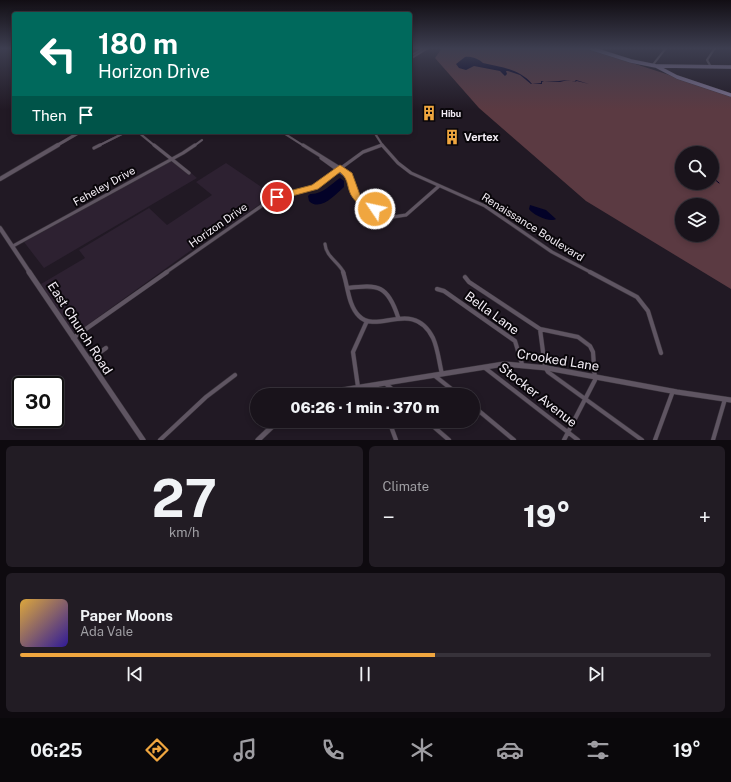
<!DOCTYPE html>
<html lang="en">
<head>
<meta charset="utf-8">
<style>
	:root { --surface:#19131b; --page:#221c24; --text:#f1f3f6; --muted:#9f9ea3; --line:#37323a; --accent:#f0a63f }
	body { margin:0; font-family:"Public Sans",sans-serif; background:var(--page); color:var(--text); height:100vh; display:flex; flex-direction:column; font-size:15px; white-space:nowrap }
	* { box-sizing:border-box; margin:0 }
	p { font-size:13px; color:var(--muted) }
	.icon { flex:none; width:22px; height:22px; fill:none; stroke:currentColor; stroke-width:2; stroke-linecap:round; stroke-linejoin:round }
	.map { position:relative; height:440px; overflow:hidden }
	.drawer { display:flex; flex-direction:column; gap:6px; padding:6px; background:#0e0a0f; flex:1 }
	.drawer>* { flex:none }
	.hud { position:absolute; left:12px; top:12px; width:400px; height:122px; border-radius:4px; box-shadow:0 2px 6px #0003,0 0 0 1px var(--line); background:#00695c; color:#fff; overflow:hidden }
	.tools { position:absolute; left:675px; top:146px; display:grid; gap:8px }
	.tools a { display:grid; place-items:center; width:44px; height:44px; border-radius:50%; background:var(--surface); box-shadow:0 2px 6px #0003,0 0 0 1px var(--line); font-size:20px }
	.speed { position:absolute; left:12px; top:376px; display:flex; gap:8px; font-size:20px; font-weight:700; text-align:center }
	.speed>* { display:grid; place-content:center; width:52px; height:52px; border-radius:50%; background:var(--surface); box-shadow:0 2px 6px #0003,0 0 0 1px var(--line); line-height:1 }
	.speed .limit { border:2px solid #111; border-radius:6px; background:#fff; color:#111 }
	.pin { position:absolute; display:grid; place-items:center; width:34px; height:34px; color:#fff; margin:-17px; border:2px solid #fff; border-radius:50%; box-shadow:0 1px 4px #0007 }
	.me { position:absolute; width:44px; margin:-22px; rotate:304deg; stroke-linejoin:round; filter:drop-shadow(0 0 3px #0008) }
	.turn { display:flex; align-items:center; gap:14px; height:84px; padding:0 20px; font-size:18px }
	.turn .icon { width:52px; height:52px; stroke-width:2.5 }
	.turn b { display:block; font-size:28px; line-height:34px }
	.then { display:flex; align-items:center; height:38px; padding:0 20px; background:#0003; gap:8px; font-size:15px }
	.big { font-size:30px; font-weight:800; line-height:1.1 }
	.drawer .tile { flex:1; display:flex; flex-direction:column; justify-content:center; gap:6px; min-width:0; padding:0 14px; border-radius:6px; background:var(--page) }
	.drawer .dial { align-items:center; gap:0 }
	.dial b { font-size:52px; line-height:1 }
	.song { display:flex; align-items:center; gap:12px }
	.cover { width:48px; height:48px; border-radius:6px; background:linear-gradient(135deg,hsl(40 70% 55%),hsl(250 70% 35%)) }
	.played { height:4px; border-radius:2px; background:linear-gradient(90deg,var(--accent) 60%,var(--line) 60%) }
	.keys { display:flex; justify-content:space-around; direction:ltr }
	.heat { display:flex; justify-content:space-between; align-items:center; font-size:22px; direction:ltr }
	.drawer .tiles { flex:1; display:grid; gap:6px; grid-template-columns:1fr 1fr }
	.tile:last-child { grid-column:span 2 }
	.trip { position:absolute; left:250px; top:388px; width:230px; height:40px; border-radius:20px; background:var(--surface); box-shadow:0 2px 6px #0003,0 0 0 1px var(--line); font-weight:800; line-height:40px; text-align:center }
	.dock { display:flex; height:64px; justify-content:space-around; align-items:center; background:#0a080b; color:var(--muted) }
	.dock .icon { width:28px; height:28px }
	.dock .selected { color:var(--accent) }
	.dock b { font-size:18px; color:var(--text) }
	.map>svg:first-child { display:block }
	.built { fill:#2d2131 }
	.green { fill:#5b3a42; fill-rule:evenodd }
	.water { fill:#030228 }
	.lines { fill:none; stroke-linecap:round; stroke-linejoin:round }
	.stream { stroke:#030228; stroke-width:1 }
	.minor-far2-casing { stroke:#39333b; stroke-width:2.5 }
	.minor-far1-casing { stroke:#39333b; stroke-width:4 }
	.minor-casing { stroke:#39333b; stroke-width:5 }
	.tertiary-far2-casing { stroke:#39333b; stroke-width:3.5 }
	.tertiary-far1-casing { stroke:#39333b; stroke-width:5 }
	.tertiary-casing { stroke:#39333b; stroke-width:6 }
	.secondary-casing { stroke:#39333b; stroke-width:4 }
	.minor-far2 { stroke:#5f5562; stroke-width:2 }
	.minor-far1 { stroke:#5f5562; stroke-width:3 }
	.minor { stroke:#5f5562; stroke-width:4 }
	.tertiary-far2 { stroke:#5f5562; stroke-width:3 }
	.tertiary-far1 { stroke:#5f5562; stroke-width:4 }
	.tertiary { stroke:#5f5562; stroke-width:5 }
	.secondary { stroke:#7b708e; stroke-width:3.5 }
	.route { fill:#f0a63f; stroke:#9c6c29 }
	.labels { text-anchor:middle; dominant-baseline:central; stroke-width:4; stroke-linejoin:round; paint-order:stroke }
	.far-poi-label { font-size:9px; font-weight:bold; fill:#f3edf5; stroke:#09060a; text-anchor:start }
	.poi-label { font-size:11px; font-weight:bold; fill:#f3edf5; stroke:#09060a; text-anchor:start }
	.street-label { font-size:11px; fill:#f3edf5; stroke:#09060a }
	.near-street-label { font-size:13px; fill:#f3edf5; stroke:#09060a }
</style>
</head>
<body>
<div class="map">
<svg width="731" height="440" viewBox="0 0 731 440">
	<rect width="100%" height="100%" fill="#211924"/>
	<path class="built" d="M175 159 197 178 44 268 24 242Z
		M226 163 260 186 271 197 190 251 79 331 72 332 41 284 85 258 79 250 149 208 167 225 212 195 196 182Z"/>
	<path class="green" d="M442 48H586L731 95V289L586 201 479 108 435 58ZM682 153H712V183H682ZM682 205H712V235H682Z"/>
	<path class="water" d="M465 57C471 56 479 59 483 63 501 67 520 69 532 84L541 83V81H559L567 80 575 82V81L576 80 589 84 577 81 574 82 568 80 560 82 544 81 542 82V84H531L520 75 508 71H506L507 74 505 76 500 71 474 66 466 70 459 68 456 64Z
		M340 178 344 181V187C335 195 320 212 309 201L308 196 310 194C322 195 331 184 340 178Z
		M530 205 546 210 556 219C550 223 533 215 529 209Z"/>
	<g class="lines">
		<path class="stream" d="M712 177 719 183"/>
		<g class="minor-far2-casing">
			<path id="minor-far2" d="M410 56 424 48
				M410 59 428 48
				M652 66 666 48
				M711 67 707 60 715 48
				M138 132 155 146
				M282 132 304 146
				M374 132 383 146
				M98 146 126 132
				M194 146 202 140
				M380 146 382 145"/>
		</g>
		<g class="minor-far1-casing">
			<path id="minor-far1" d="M154 145 189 173
				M303 145 348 173 356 196 385 216 393 217 406 215 439 186
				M382 145 398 163 411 173 485 206 552 252 592 273
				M94 148 100 145
				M321 158 350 179
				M325 244C326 257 339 262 344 273
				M13 246 183 153 195 145
				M165 273 270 200 315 187 363 152 382 145"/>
		</g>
		<g class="minor-casing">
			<path id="minor" d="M343 272C348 286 348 305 359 316 377 335 413 298 433 338 438 349 439 362 442 374
				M590 272 637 297 648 311 661 353
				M465 277 469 282 540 329 578 337 590 346 593 352 595 380 564 440
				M348 288C379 284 388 286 398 317
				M437 289 444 291 515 341 522 364
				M540 329 545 367 548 372 642 440
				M73 338 167 272
				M89 360 106 348
				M485 368 578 440
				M435 376 459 395
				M386 384 399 395
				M376 385 380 395
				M358 387 353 352 367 321
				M473 406 514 440
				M389 421 396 440
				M427 421 449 440
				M160 440 206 397 235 375
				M655 440 673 391
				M713 440 725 399"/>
		</g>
		<g class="tertiary-far2-casing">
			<path id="tertiary-far2" d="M56 146 80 132"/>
		</g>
		<g class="tertiary-far1-casing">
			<path id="tertiary-far1" d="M0 179 58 145
				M0 228 30 273"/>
		</g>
		<g class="tertiary-casing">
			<path id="tertiary" d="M29 272 143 440
				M311 395 504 364 547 368 677 392 731 400
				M258 440 278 421"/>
		</g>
		<g class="secondary-casing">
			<path id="secondary" d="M590 48 631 61 656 66 677 77 731 95
				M657 66 731 67"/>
		</g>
		<use href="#minor-far2" class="minor-far2"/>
		<use href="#minor-far1" class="minor-far1"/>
		<use href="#minor" class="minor"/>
		<use href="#tertiary-far2" class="tertiary-far2"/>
		<use href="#tertiary-far1" class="tertiary-far1"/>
		<use href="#tertiary" class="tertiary"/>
		<use href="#secondary" class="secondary"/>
	</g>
	<linearGradient id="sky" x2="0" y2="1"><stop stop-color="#120e14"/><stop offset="0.44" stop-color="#3d3e50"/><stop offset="1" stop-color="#3d3e50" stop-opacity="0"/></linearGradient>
	<rect width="731" height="110" fill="url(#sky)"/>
	<path class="route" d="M340 165 352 173 360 195 378 207 379 209 378 212C371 214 357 204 353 198 346 189 350 180 340 172L318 189 277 200 273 197 274 195 312 185Z"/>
	<defs>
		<g id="building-bare" transform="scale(1.2)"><path d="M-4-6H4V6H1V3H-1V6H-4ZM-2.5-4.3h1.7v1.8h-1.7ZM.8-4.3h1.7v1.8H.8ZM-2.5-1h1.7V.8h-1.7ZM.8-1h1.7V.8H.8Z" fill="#f0a63f" stroke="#09060a" stroke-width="2.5" paint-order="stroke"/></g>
	</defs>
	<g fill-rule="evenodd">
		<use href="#building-bare" x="429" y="113"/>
		<use href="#building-bare" x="452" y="137"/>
	</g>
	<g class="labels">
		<g class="far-poi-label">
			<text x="441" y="113">Hibu</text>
		</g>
		<g class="poi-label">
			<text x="464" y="137">Vertex</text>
		</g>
		<g class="street-label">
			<text transform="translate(104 186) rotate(-29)">Feheley Drive</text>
			<text transform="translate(218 225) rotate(-35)">Horizon Drive</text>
			<text transform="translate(533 227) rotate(32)">Renaissance Boulevard</text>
		</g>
		<g class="near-street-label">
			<text transform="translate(492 313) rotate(36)">Bella Lane</text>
			<text transform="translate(80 328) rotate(57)">East Church Road</text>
			<text transform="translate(558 360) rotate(9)">Crooked Lane</text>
			<text transform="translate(538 395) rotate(38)">Stocker Avenue</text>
		</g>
	</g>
</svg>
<div class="tools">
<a><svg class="icon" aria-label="search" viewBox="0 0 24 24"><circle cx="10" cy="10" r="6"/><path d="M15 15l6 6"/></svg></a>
<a><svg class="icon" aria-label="layers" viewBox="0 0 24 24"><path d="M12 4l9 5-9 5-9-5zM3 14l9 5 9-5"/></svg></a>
</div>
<div class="speed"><div class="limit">30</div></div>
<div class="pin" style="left:277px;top:197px;background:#d93025"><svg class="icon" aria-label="arrive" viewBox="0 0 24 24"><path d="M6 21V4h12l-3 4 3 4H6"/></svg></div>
<svg class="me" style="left:375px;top:209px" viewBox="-20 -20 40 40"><circle r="17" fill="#f0a63f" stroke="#fff" stroke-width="3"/><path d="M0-11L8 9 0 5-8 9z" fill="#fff"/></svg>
<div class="trip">06:26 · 1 min · 370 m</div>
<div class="hud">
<div class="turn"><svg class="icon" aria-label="left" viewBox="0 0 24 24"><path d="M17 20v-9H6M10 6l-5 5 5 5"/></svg><div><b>180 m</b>Horizon Drive</div></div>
<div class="then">Then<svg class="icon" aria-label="arrive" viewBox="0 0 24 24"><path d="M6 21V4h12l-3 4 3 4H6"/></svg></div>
</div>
</div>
<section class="drawer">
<div class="tiles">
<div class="tile dial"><b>27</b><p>km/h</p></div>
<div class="tile"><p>Climate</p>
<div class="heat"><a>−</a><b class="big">19°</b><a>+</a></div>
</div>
<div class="tile">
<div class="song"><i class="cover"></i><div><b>Paper Moons</b><p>Ada Vale</p></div></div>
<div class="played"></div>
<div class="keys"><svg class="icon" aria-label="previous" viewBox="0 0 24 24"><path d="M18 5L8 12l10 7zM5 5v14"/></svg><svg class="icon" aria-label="pause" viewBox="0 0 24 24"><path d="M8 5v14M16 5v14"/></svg><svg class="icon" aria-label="next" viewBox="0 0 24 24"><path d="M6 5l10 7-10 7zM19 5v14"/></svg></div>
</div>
</div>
</section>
<nav class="dock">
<b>06:25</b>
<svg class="icon selected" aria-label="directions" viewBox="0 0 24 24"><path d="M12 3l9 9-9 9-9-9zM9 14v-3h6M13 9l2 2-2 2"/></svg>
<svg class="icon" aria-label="music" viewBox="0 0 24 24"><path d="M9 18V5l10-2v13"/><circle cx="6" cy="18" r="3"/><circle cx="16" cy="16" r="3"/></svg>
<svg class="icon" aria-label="phone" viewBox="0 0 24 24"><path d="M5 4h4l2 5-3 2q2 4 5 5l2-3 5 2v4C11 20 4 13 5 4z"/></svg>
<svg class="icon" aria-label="climate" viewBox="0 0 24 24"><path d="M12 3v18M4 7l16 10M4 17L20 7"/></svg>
<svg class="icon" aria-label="car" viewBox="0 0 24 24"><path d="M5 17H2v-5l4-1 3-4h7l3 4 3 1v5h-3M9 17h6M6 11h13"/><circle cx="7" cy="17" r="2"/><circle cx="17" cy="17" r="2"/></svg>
<svg class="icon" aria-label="filters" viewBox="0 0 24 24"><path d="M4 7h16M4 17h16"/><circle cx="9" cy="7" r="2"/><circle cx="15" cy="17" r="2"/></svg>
<b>19°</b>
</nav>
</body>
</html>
